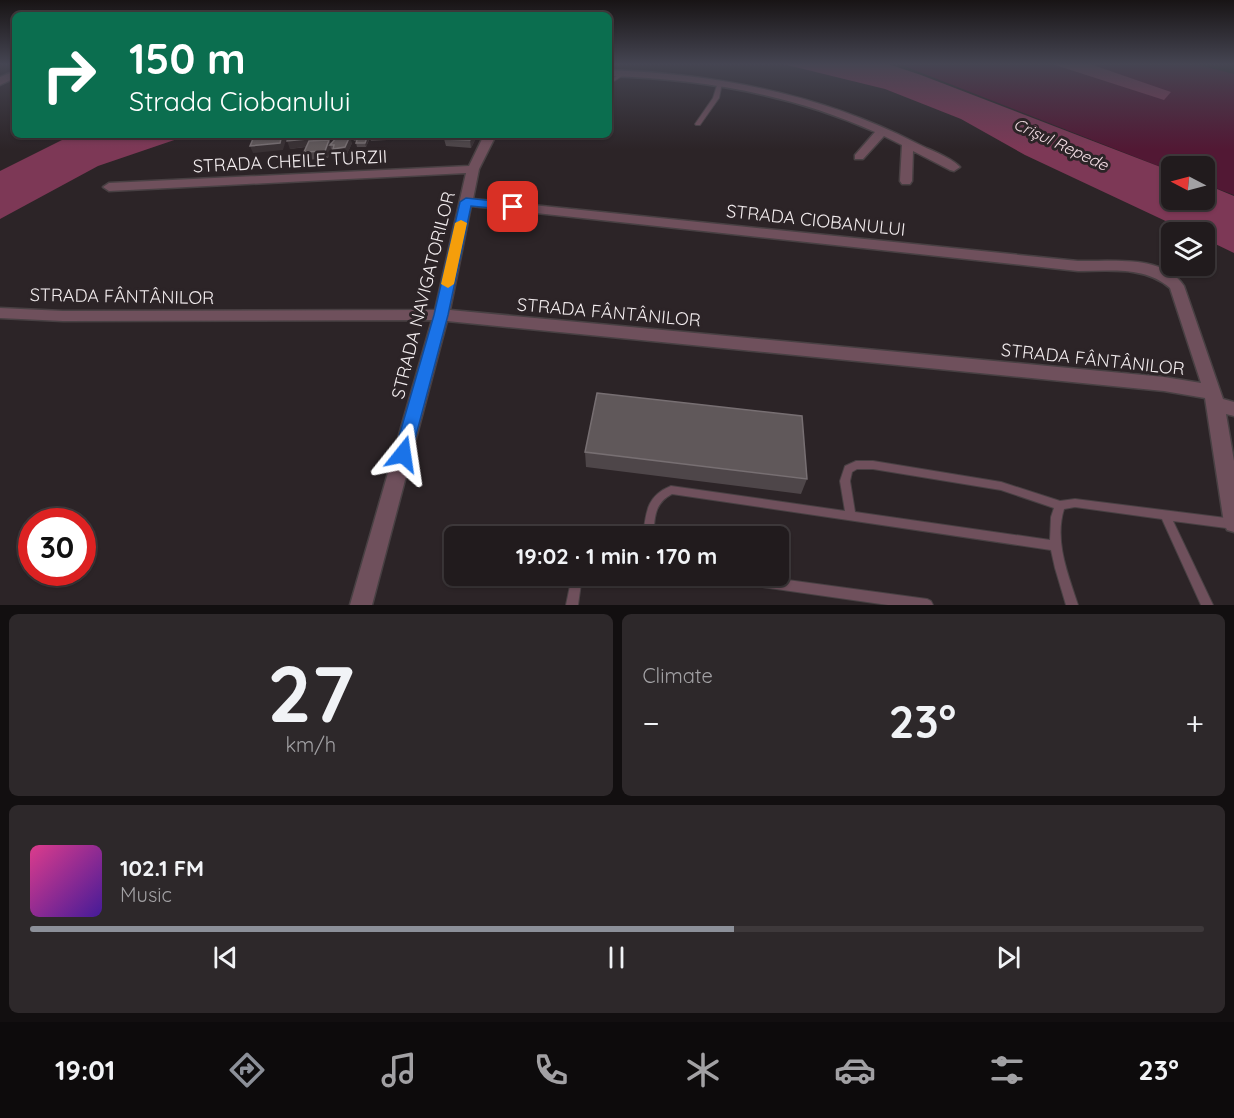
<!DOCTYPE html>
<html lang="en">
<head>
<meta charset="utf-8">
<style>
	:root { --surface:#211b1d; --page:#2d282a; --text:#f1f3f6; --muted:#a2a1a4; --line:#3e393b; --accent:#8c9099 }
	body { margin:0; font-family:Quicksand,sans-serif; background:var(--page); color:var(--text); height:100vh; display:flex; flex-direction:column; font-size:22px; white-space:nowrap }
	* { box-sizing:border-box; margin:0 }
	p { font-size:20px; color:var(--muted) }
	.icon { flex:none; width:33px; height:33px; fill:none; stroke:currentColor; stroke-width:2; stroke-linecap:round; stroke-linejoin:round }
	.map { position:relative; height:605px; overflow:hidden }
	.sheet { display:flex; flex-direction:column; gap:9px; padding:9px; background:#120f10; flex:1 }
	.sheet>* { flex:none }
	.banner { position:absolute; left:12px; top:12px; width:600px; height:126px; border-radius:9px; box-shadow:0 2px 4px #0004,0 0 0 2px var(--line); background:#0b6e4f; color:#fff; overflow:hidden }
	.needle { width:39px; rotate:276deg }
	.controls { position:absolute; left:1161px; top:156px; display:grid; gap:12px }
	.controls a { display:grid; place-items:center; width:54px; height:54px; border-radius:9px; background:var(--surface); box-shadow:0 2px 4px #0004,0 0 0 2px var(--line); font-size:30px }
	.speed { position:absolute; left:18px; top:508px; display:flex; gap:12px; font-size:30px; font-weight:700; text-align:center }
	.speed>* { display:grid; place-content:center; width:78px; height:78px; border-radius:50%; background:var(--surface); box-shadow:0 2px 4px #0004,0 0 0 2px var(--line); line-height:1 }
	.speed .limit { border:9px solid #d22; background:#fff; color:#111 }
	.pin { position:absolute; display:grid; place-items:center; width:51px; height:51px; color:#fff; margin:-26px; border-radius:12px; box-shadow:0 3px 9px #0006 }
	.me { position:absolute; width:66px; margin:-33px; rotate:15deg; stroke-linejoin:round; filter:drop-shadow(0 0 4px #0008) }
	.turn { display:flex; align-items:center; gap:21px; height:126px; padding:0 18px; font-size:27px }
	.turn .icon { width:78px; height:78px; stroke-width:2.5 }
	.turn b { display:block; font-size:42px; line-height:51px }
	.big { font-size:45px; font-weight:800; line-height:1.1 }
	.sheet .widget { flex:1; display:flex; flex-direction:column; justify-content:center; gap:9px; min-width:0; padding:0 21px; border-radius:9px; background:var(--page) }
	.sheet .dial { align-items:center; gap:0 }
	.dial b { font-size:78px; line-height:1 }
	.song { display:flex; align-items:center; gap:18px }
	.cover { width:72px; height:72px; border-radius:9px; background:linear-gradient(135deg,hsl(330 70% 55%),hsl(260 70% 35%)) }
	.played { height:6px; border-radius:3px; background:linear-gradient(90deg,var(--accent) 60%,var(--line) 60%) }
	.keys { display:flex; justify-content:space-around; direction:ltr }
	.heat { display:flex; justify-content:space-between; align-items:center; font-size:33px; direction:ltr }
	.sheet .tiles { flex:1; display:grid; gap:9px; grid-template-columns:1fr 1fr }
	.widget:last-child { grid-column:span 2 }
	.trip { position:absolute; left:444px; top:526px; width:345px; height:60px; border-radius:9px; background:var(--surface); box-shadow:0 2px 4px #0004,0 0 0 2px var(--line); font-weight:800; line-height:60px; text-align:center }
	.dock { display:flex; height:96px; justify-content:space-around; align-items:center; background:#0d0b0c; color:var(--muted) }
	.dock .icon { width:42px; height:42px }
	.dock .active { color:var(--accent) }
	.dock b { font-size:27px; color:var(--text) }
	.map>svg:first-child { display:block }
	.green { fill:#521834 }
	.water { fill:#7d3856 }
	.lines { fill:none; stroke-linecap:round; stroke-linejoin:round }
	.service-casing { stroke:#484043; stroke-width:2 }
	.minor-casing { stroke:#484043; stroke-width:3 }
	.tertiary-casing { stroke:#484043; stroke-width:3 }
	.service { fill:#6f505c; fill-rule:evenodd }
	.minor { fill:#6f505c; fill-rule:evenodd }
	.tertiary { fill:#6f505c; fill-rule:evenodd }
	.wall { fill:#4e4649 }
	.shaded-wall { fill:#393134 }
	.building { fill:#60585a; stroke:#776f72; stroke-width:1.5 }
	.route { fill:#1a73e8; stroke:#114b97; stroke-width:1.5 }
	.slow { fill:#f59e0b }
	.labels { text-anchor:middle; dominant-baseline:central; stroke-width:6; stroke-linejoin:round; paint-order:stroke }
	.far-water-label { font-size:16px; font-style:italic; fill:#f4dee5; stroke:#2c2427 }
	.street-label { font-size:18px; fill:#f3edef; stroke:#2c2427 }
</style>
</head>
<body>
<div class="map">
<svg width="1234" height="605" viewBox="0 0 1234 605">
	<rect width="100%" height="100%" fill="#2c2427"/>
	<path class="green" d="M899 64H1195L1234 74V195L1205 184 1204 166H1172L1171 171Z"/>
	<path class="water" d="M783 64H888L921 75 1171 171 1172 200H1204L1205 184 1234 196V253L1205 239 1204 232H1189L1025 155 961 119 885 89Z
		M1052 64H1090L1171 92 1164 100Z
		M72 135H189L98 166 0 219V171Z"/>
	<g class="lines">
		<g class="service-casing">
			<path id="service" d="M623 72 627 73 609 84V81Z
				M718 82 722 83 719 98 700 125H696L695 124 713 98Z
				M856 461H873L1001 482 1060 501 1075 499 1234 519V529L1173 521 1213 605H1201L1162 519 1075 507 1064 509C1054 541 1068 574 1078 605H1066L1055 568 1051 550 672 494C653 504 655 519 653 537H643C646 513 646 496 671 486L845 511 840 481 845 466ZM857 469H873L1001 490 1054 508 1051 517 1050 540 855 512 850 481 852 472Z
				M572 576H582L578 605H566Z
				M716 576H759L927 599 931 601 933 605H888L721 581 717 580Z"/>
		</g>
		<g class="minor-casing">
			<path id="minor" d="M609 70C716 74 820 94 916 143 929 150 949 156 960 167L954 171 950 170 913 151 912 181 910 184H902L900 181 902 145 884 136 863 159H855V155L875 132C791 94 701 79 609 76Z
				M484 135H496L479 169 473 199 1078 261C1111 262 1163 254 1184 286L1223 399 1234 402V416L1226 414 1234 461V532L1227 530 1224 523 1205 398 1164 391 447 321 372 605H350L432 320 63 321 0 318V308L63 311 435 310 466 173 109 191 103 187 109 183 469 166ZM471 206 1078 271C1110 271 1145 266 1170 288L1201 383 1164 377 450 310Z"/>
		</g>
		<g class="tertiary-casing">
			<path id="tertiary" d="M15 71V78L0 85V77Z"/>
		</g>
		<use href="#service" class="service"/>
		<use href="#minor" class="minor"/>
		<use href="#tertiary" class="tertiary"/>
	</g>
	<path class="wall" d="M288 135H311L312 138 311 141 329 140 331 144 352 143 347 154 335 156 334 152H332L331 149 328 158 307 160 304 152 306 147 290 149Z
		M389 135 387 140 371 141 370 138 366 147H357L356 143 357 141H354L352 137Z
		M476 138 471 148 446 146 444 139Z
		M585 452 807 479 801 494 586 467Z"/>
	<path class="shaded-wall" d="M282 135H284L286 140 283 150 253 153 250 146Z
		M308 135H311L312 138 310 146 290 149 287 141Z
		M368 135H370V136L366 147 365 143Z
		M472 135H475L476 138 471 148 470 140Z
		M350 136 352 143 347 154 335 156 333 149Z
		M329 140 331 149 328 158 325 151Z"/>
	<path class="building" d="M266 135H282L280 143 250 146 253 139 263 137Z
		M288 135H308L307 139 287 141Z
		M353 135H368L365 143H356L358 137H352Z
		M370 135H387L386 136 369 137Z
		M446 135H472L470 140 444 139Z
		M338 136H350L345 147 333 149 334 145H330Z
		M329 140 325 151 304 152 309 141Z
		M597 393 802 416 807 479 585 452Z"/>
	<linearGradient id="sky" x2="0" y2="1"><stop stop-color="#181415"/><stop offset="0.43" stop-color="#454552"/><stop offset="1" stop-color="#454552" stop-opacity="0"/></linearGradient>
	<rect width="1234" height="149" fill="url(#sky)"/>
	<path class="route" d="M466 198 513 203 519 207 513 210 471 206 448 315 411 454 409 459 403 461 397 459 394 454 434 315 460 202Z"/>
	<path class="slow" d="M461 220 467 223 454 284 448 288 441 284 455 223Z"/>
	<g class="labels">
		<g class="far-water-label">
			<text transform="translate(1061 144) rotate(25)">Crișul Repede</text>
		</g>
		<g class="street-label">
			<text transform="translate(290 161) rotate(-3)">STRADA CHEILE TURZII</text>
			<text transform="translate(816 220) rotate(6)">STRADA CIOBANULUI</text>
			<text transform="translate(423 295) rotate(-76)">STRADA NAVIGATORILOR</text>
			<text transform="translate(122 296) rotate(1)">STRADA FÂNTÂNILOR</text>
			<text transform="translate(609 312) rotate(5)">STRADA FÂNTÂNILOR</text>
			<text transform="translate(1093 359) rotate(6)">STRADA FÂNTÂNILOR</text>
		</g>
	</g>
</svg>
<div class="controls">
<a><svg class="needle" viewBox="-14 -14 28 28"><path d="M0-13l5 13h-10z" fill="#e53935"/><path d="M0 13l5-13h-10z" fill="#a2a1a4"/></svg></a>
<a><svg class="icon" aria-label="layers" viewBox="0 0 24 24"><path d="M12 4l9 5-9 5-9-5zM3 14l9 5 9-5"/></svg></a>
</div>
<div class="speed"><div class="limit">30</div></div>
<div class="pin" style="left:513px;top:207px;background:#d93025"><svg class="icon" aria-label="arrive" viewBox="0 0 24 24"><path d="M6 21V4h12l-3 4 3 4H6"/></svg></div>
<svg class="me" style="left:403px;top:454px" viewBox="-20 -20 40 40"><path d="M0-17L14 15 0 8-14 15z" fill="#1a73e8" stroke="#fff" stroke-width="4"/></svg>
<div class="trip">19:02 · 1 min · 170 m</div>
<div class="banner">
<div class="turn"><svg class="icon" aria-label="right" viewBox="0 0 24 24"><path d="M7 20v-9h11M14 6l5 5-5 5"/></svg><div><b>150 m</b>Strada Ciobanului</div></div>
</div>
</div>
<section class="sheet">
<div class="tiles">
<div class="widget dial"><b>27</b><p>km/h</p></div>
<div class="widget"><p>Climate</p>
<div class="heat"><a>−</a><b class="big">23°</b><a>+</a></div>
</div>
<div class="widget">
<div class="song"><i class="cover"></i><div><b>102.1 FM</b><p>Music</p></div></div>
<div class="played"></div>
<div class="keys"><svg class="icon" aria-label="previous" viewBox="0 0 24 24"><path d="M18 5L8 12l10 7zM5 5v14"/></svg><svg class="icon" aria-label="pause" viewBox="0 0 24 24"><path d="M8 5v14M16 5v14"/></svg><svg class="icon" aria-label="next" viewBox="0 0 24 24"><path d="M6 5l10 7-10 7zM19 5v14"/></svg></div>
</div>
</div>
</section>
<nav class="dock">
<b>19:01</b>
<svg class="icon active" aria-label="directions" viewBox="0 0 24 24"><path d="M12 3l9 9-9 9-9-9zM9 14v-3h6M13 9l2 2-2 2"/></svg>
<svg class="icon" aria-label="music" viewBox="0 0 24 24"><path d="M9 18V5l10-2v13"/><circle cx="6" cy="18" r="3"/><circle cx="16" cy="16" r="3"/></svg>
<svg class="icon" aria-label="phone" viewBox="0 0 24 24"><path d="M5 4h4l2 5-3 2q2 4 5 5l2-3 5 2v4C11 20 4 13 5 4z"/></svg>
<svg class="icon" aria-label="climate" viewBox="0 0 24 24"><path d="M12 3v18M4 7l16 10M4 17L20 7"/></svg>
<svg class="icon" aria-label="car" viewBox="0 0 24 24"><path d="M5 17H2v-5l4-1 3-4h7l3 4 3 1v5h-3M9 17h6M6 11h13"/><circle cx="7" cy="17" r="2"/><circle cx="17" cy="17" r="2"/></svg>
<svg class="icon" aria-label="filters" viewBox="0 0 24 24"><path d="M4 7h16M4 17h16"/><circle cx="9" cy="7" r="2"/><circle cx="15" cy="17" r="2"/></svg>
<b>23°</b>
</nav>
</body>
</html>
